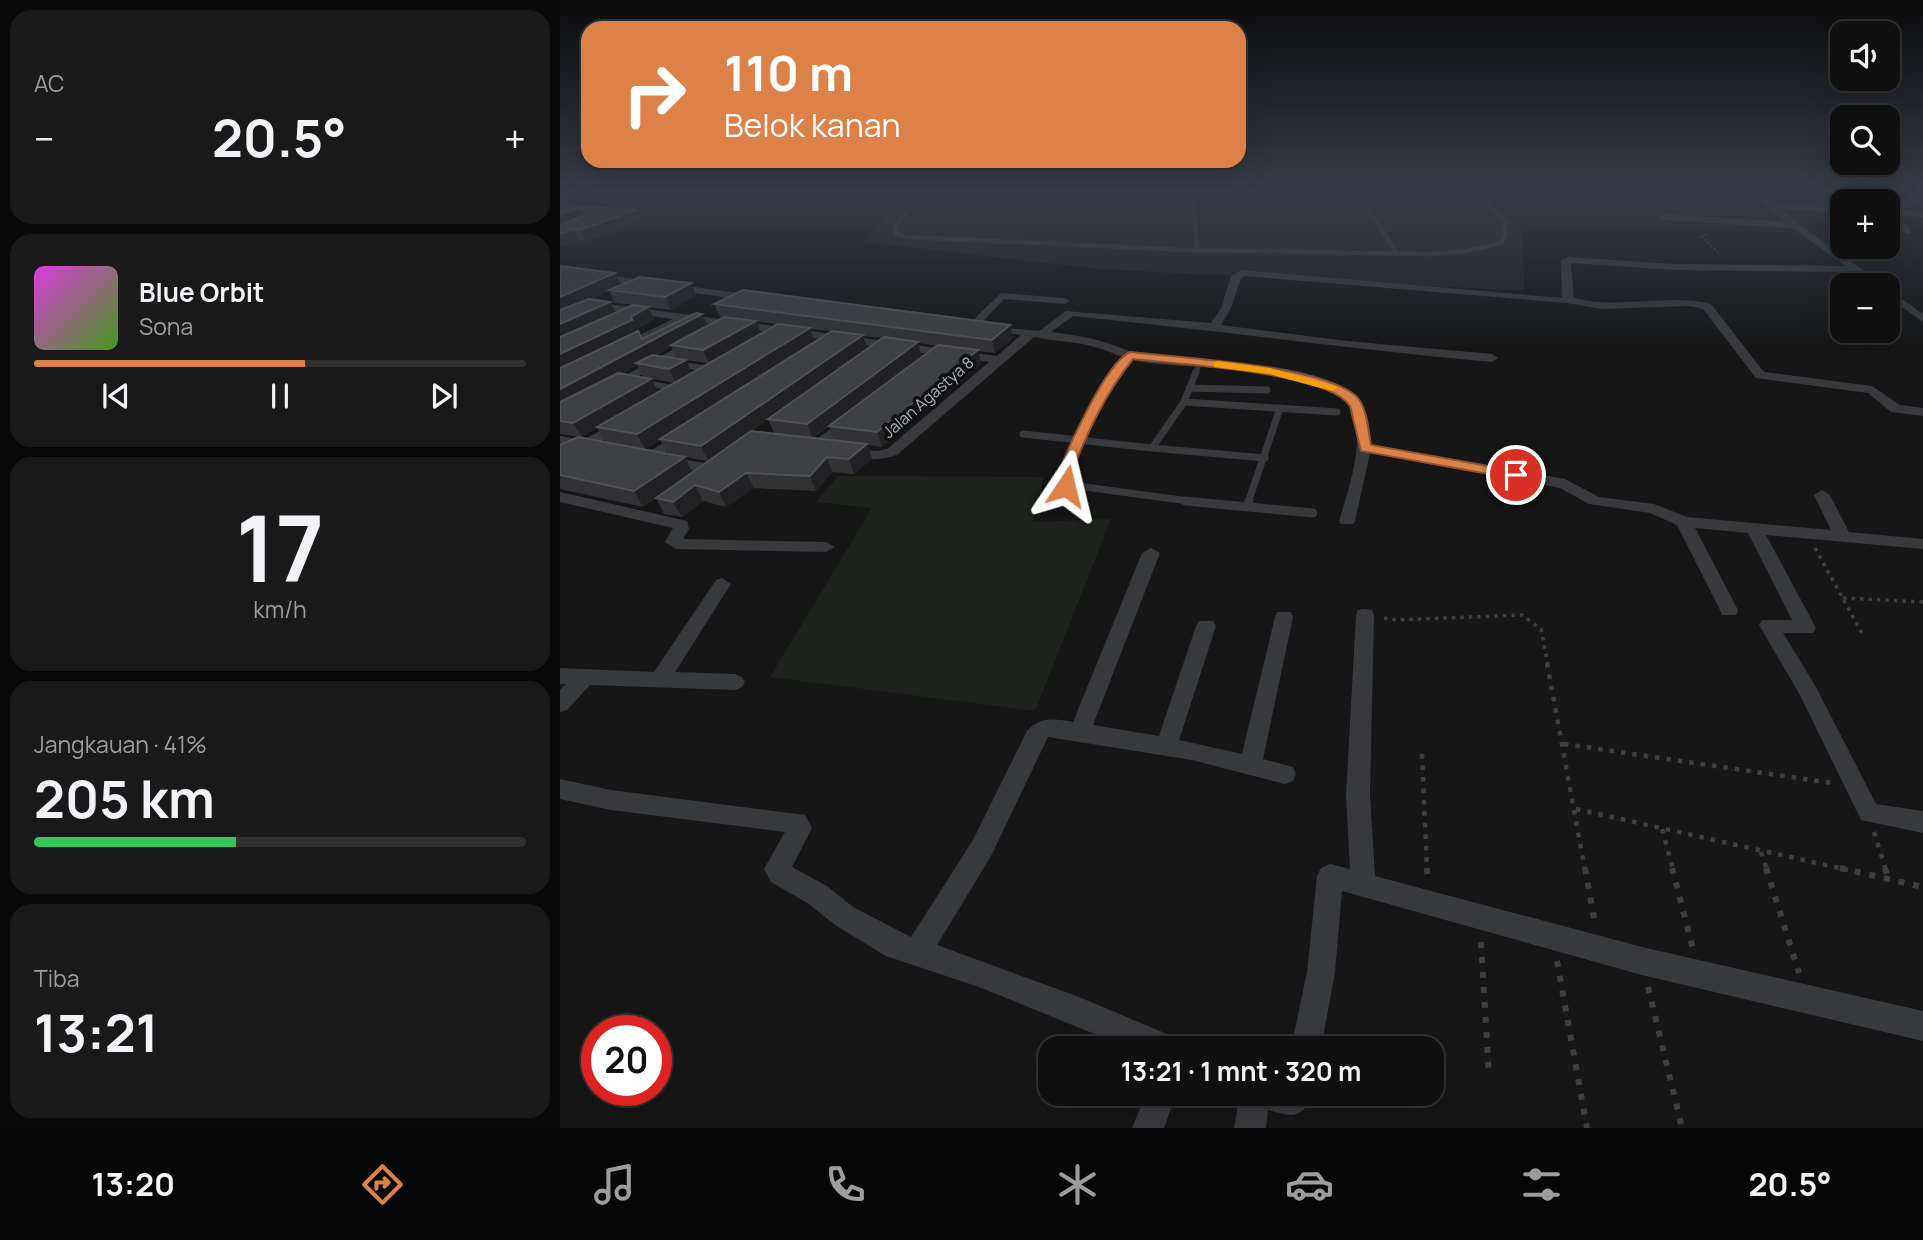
<!DOCTYPE html>
<html lang="id">
<head>
<meta charset="utf-8">
<style>
	:root { --surface:#101011; --page:#19191a; --text:#f1f3f6; --muted:#9c9d9f; --line:#303031; --accent:#dc8249 }
	body { margin:0; font-family:Manrope,sans-serif; background:var(--page); color:var(--text); height:100vh; display:flex; flex-direction:column; font-size:26px; white-space:nowrap }
	* { box-sizing:border-box; margin:0 }
	p { font-size:23px; color:var(--muted) }
	.icon { flex:none; width:38px; height:38px; fill:none; stroke:currentColor; stroke-width:2; stroke-linecap:round; stroke-linejoin:round }
	.map { position:relative; flex:1; overflow:hidden }
	.sheet { display:flex; flex-direction:column; gap:10px; padding:10px; background:#090909; width:560px }
	.sheet>* { flex:none }
	.guide { position:absolute; left:21px; top:21px; width:665px; height:147px; border-radius:21px; box-shadow:0 7px 28px #0002,0 0 0 2px var(--line); background:#dc8249; color:#fff; overflow:hidden }
	.buttons { position:absolute; left:1270px; top:21px; display:grid; gap:14px }
	.buttons a { display:grid; place-items:center; width:70px; height:70px; border-radius:14px; background:var(--surface); box-shadow:0 7px 28px #0002,0 0 0 2px var(--line); font-size:35px }
	.speed { position:absolute; left:21px; top:1015px; display:flex; gap:14px; font-size:35px; font-weight:700; text-align:center }
	.speed>* { display:grid; place-content:center; width:91px; height:91px; border-radius:50%; background:var(--surface); box-shadow:0 7px 28px #0002,0 0 0 2px var(--line); line-height:1 }
	.speed .limit { border:10px solid #d22; background:#fff; color:#111 }
	.pin { position:absolute; display:grid; place-items:center; width:60px; height:60px; color:#fff; margin:-30px; border:4px solid #fff; border-radius:50%; box-shadow:0 2px 7px #0007 }
	.me { position:absolute; width:77px; margin:-38px; rotate:10deg; stroke-linejoin:round; filter:drop-shadow(0 0 5px #0008) }
	.turn { display:flex; align-items:center; gap:24px; height:147px; padding:0 28px; font-size:32px }
	.turn .icon { width:91px; height:91px; stroke-width:2.5 }
	.turn b { display:block; font-size:49px; line-height:60px }
	.big { font-size:52px; font-weight:700; line-height:1.1 }
	.sheet .card { flex:1; display:flex; flex-direction:column; justify-content:center; gap:10px; min-width:0; padding:0 24px; border-radius:21px; background:var(--page) }
	.sheet .dial { align-items:center; gap:0 }
	.dial b { font-size:91px; line-height:1 }
	.song { display:flex; align-items:center; gap:21px }
	.cover { width:84px; height:84px; border-radius:10px; background:linear-gradient(135deg,hsl(300 70% 55%),hsl(100 70% 35%)) }
	.played { height:7px; border-radius:4px; background:linear-gradient(90deg,var(--accent) 55%,var(--line) 55%) }
	.keys { display:flex; justify-content:space-around; direction:ltr }
	.heat { display:flex; justify-content:space-between; align-items:center; font-size:38px; direction:ltr }
	.charge { height:10px; border-radius:5px; background:linear-gradient(90deg,#34c759 41%,var(--line) 0) }
	.trip { position:absolute; left:478px; top:1036px; width:406px; height:70px; border-radius:21px; background:var(--surface); box-shadow:0 7px 28px #0002,0 0 0 2px var(--line); font-weight:700; line-height:70px; text-align:center }
	.menu { display:flex; height:112px; justify-content:space-around; align-items:center; background:#060607; color:var(--muted) }
	.menu .icon { width:49px; height:49px }
	.menu .on { color:var(--accent) }
	.menu b { font-size:32px; color:var(--text) }
	main { display:flex; flex:1; min-height:0 }
	.map>svg:first-child { display:block }
	.built { fill:#222224 }
	.green { fill:#1d221c }
	.lines { fill:none; stroke-linecap:round; stroke-linejoin:round }
	.path-far3 { stroke:#3d4043; stroke-width:2; stroke-dasharray:2 2.5; stroke-linecap:butt }
	.path-far2 { stroke:#3d4043; stroke-width:3.5; stroke-dasharray:3.5 5; stroke-linecap:butt }
	.path-far1 { stroke:#3d4043; stroke-width:4.5; stroke-dasharray:4.5 7; stroke-linecap:butt }
	.path { stroke:#3d4043; stroke-width:6; stroke-dasharray:6 9; stroke-linecap:butt }
	.service-far3 { stroke:#37393c; stroke-width:4.5 }
	.service-far2 { stroke:#37393c; stroke-width:5 }
	.service-far1 { stroke:#37393c; stroke-width:7 }
	.service { stroke:#37393c; stroke-width:9 }
	.minor { fill:#37393c; fill-rule:evenodd }
	.wall { fill:#323235; fill-rule:evenodd }
	.shaded-wall { fill:#212123 }
	.building { fill:#3f4043; stroke:#4f5255; stroke-width:2 }
	.route { fill:#dc8249; stroke:#8f542f; stroke-width:2 }
	.slow { fill:#f59e0b }
	.labels { text-anchor:middle; dominant-baseline:central; stroke-width:7; stroke-linejoin:round; paint-order:stroke }
	.far-street-label { font-size:16px; fill:#a9b0b6; stroke:#111112 }
</style>
</head>
<body>
<main>
<section class="sheet">
<div class="card"><p>AC</p>
<div class="heat"><a>−</a><b class="big">20.5°</b><a>+</a></div>
</div>
<div class="card">
<div class="song"><i class="cover"></i><div><b>Blue Orbit</b><p>Sona</p></div></div>
<div class="played"></div>
<div class="keys"><svg class="icon" aria-label="previous" viewBox="0 0 24 24"><path d="M18 5L8 12l10 7zM5 5v14"/></svg><svg class="icon" aria-label="pause" viewBox="0 0 24 24"><path d="M8 5v14M16 5v14"/></svg><svg class="icon" aria-label="next" viewBox="0 0 24 24"><path d="M6 5l10 7-10 7zM19 5v14"/></svg></div>
</div>
<div class="card dial"><b>17</b><p>km/h</p></div>
<div class="card"><p>Jangkauan · 41%</p><b class="big">205 km</b><div class="charge"></div></div>
<div class="card"><p>Tiba</p><b class="big">13:21</b></div>
</section>
<div class="map">
<svg width="1363" height="1128" viewBox="0 0 1363 1128">
	<rect width="100%" height="100%" fill="#161617"/>
	<path class="built" d="M347 191H920L963 231 964 291 540 269 303 242Z"/>
	<path class="green" d="M278 476 484 477 473 522 551 519 475 711 210 677 312 508 256 502Z"/>
	<g class="lines">
		<path class="path-far3" d="M1147 234 1142 237 1159 253"/>
		<path class="path-far2" d="M1255 548 1304 637
			M1283 598 1363 602
			M824 618 836 620 962 615 981 629 988 665"/>
		<path class="path-far1" d="M987 663 1025 870
			M1004 744 1272 783
			M862 754 867 870
			M1016 809 1288 870
			M1102 829 1113 870
			M1314 832 1326 870
			M1201 852 1207 870"/>
		<path class="path" d="M867 868 868 881
			M1025 868 1035 924
			M1112 868 1133 949
			M1206 868 1239 973
			M1280 868 1363 887
			M1325 868 1328 878
			M921 942 929 1076
			M997 961 1027 1128
			M1088 987 1122 1128"/>
		<path class="service-far3" d="M365 191 334 226 336 233 345 237 628 250 871 254 907 251 941 243 945 235V221L916 191
			M633 191 637 251
			M797 191 836 252"/>
		<path class="service-far2" d="M556 374 570 355
			M635 374 640 363"/>
		<path class="service-far1" d="M557 372C534 405 508 443 503 484L643 503
			M629 388 707 390
			M624 402 777 412
			M463 434 592 448 624 402 636 372
			M592 448 705 458
			M688 503 720 408"/>
		<path class="service" d="M625 501 753 513
			M687 506 689 501"/>
		<path class="minor" d="M1187 191H1196L1216 204 1283 206V212L1222 209 1237 223 1324 285H1313L1294 272 1114 270 1011 263 1014 298C1059 310 1105 293 1151 304L1204 372 1312 386 1340 405 1363 408V416L1331 412 1308 393 1196 378 1143 309 1130 306 1042 309 1007 303 684 276 681 278 671 308 661 325 787 341 932 354 938 358 932 362C792 349 653 330 513 316L491 332C509 334 527 337 544 342 558 346 571 353 585 355 638 362 763 359 798 399 809 411 810 429 811 445L1005 479 1039 497 1094 504 1127 517 1271 530 1254 495 1262 490 1270 495 1289 532 1363 539V549L1206 535 1256 628 1253 633H1223L1256 687 1316 804 1363 811V833L1301 820 1240 695 1199 625 1202 620H1232L1188 533 1135 528 1178 610 1176 615H1162L1160 610 1117 525 1090 513 1029 504 1000 488 810 453 795 521 793 524H781L779 521C788 491 810 430 787 403 755 365 631 370 582 362 564 359 548 350 531 346 512 341 492 341 474 337L337 455C318 461 302 460 283 455L281 452 283 449 318 451 327 449 429 362 127 321 61 353 57 352V346L113 319 33 308 28 305 33 302 437 356 461 335 426 330V326L479 331 506 311 651 323 661 308 671 276 682 270 1002 298 1001 261 1008 257 1114 264 1286 266 1232 228 1103 220 1099 217 1103 214 1226 222Z
			M1340 191H1348L1363 202V208Z
			M1328 209 1363 211V217L1332 215 1350 229V233L1347 234 1328 220Z
			M1328 245 1339 246 1341 248 1336 251 1319 247H1328Z
			M0 269 194 295 199 298 194 301 0 275Z
			M1328 289 1363 314V322L1328 297Z
			M441 293 505 298 510 301 505 304 444 299 417 328H409V324Z
			M135 338 141 342 139 345 110 360 156 367V373L100 365 75 378 124 387V393L67 383 51 390 45 386Z
			M291 415 298 419 296 422 259 450H249L247 447 249 444Z
			M61 420 66 421V427L37 444 36 449 27 450 0 463V453L11 446 0 444V436L23 440Z
			M123 431 130 435 128 438 93 460 88 461 81 457Z
			M107 457 152 464 160 469 152 474 102 464 100 461 102 458Z
			M0 492 127 521 129 529 123 539 266 542 275 547 266 552 116 549 105 542 113 528 0 502Z
			M591 548 600 553 533 725 599 736 636 626 639 621H653L656 626 619 740 682 754 715 617 717 612H731L733 617 703 759 733 767 736 774 733 781 725 784 632 760 488 737 431 856 377 945 519 997 614 1037 618 1048H569L419 987 326 956 275 925 249 904 211 882 204 869 225 832 51 810 0 799V779L51 790 245 815 252 828 232 867 267 886 293 907 351 937 413 840 467 731C480 716 496 719 513 722L582 553Z
			M162 578 171 584 115 672 175 674 182 677 185 682 182 687 175 690 30 685 7 710 0 712V690L6 684H0V668L94 672 156 580Z
			M805 609 812 610 814 615 810 795 815 876 1082 947 1363 1011V1041L1082 975 782 891 775 972 761 1048H731L747 972 757 876 761 868 770 864 790 869 786 795 796 615 798 610Z
			M586 1094H616L604 1128H572Z
			M680 1094H753C742 1120 732 1117 708 1110L706 1128H674Z"/>
	</g>
	<path class="wall" d="M0 191 9 192 12 197 10 198 16 206 77 210 82 221 26 241 18 240 0 247Z
		M0 266 61 285 131 283 136 295 111 310 88 307 94 319 77 329 82 339 147 326 164 317H160L154 304 450 325 453 338 435 353 418 351 421 364 322 447 307 445 312 459 294 474 272 472 256 491 194 488 166 507 143 501 122 517 104 514 96 498 83 507 0 489V441L2 444 132 472 148 461 108 454 100 440 85 449 45 442 37 428 22 437 0 434ZM49 291 55 303 73 305 56 313 31 299ZM196 321 217 324 201 333ZM250 329 271 331 255 342ZM303 336 323 338 307 349ZM358 343 378 346 269 426 274 440 253 438 361 356ZM111 346 117 359 148 363 132 373 95 356ZM77 365 83 377 114 383 98 392 62 374ZM208 419 214 433 187 434Z"/>
	<path class="shaded-wall" d="M0 191H13L9 192 12 197 0 201Z
		M12 198 22 219 0 228V203Z
		M77 210 82 221 26 241 20 230Z
		M13 229 18 240 0 247V234Z
		M55 273 61 285 0 313V297Z
		M131 283 136 295 111 310 105 297Z
		M50 302 57 314 0 340V324Z
		M88 307 94 319 77 329 79 333 0 371V354Z
		M142 314 148 326 111 345V346L80 364 76 363 77 365 0 408V389Z
		M196 321 201 334 149 363 143 350Z
		M450 325 453 338 435 353 432 340Z
		M250 328 255 342 85 449 77 434Z
		M303 335 307 349 148 461 141 446Z
		M358 342 361 356 252 438 247 424Z
		M418 350 421 364 322 447 317 432Z
		M126 360 132 374 116 383 109 369Z
		M91 379 99 393 37 427V428L22 437 13 423Z
		M307 444 312 459 294 474 289 459Z
		M125 457 132 472 83 507 74 491Z
		M267 457 272 472 256 491 250 476Z
		M186 473 194 488 166 507 159 492Z
		M135 485 143 501 122 517 113 502Z"/>
	<path class="building" d="M0 197 12 198 0 203Z
		M0 205 77 210 20 230 13 229 0 234V225L26 215 27 211 17 208 0 215Z
		M0 266 55 273 0 297Z
		M80 277 131 283 105 297 49 290Z
		M183 290 450 325 432 340 154 304Z
		M29 299 50 302 0 324V310Z
		M73 305 88 307 71 317 72 320 0 354V337Z
		M136 313 142 314 0 389V368L78 331 82 339Z
		M164 317 196 321 143 350 111 345Z
		M218 324 250 328 77 434 37 427Z
		M272 331 303 335 141 446 100 439Z
		M324 337 358 342 247 424 208 419Z
		M378 345 418 350 317 432 269 426Z
		M92 355 126 360 109 369 76 363Z
		M58 373 91 379 13 423 0 421V402Z
		M191 431 307 444 289 459 267 457 250 476 186 473 159 492 135 485 113 502 96 498Z
		M18 437 125 457 74 491 0 475V445Z"/>
	<linearGradient id="sky" x2="0" y2="1"><stop stop-color="#0c0c0d"/><stop offset="0.55" stop-color="#363c47"/><stop offset="1" stop-color="#363c47" stop-opacity="0"/></linearGradient>
	<rect width="1363" height="349" fill="url(#sky)"/>
	<path class="route" d="M570 352C622 358 757 365 795 395 807 405 808 430 811 445L956 471 962 475 956 479 801 451 790 406C768 372 616 364 573 359 544 395 524 438 509 481L513 486 506 490 495 482C505 454 545 363 570 352Z"/>
	<path class="slow" d="M658 361 710 368 778 387 772 391 709 374 654 367V362Z"/>
	<g class="labels">
		<g class="far-street-label">
			<text transform="translate(368 397) rotate(-41)">Jalan Agastya 8</text>
		</g>
	</g>
</svg>
<div class="buttons">
<a><svg class="icon" aria-label="sound" viewBox="0 0 24 24"><path d="M4 9h4l5-4v14l-5-4H4zM17 9q2 3 0 6"/></svg></a>
<a><svg class="icon" aria-label="search" viewBox="0 0 24 24"><circle cx="10" cy="10" r="6"/><path d="M15 15l6 6"/></svg></a>
<a>+</a>
<a>−</a>
</div>
<div class="speed"><div class="limit">20</div></div>
<div class="pin" style="left:956px;top:475px;background:#d93025"><svg class="icon" aria-label="arrive" viewBox="0 0 24 24"><path d="M6 21V4h12l-3 4 3 4H6"/></svg></div>
<svg class="me" style="left:506px;top:486px" viewBox="-20 -20 40 40"><path d="M0-17L14 15 0 8-14 15z" fill="#dc8249" stroke="#fff" stroke-width="4"/></svg>
<div class="trip">13:21 · 1 mnt · 320 m</div>
<div class="guide">
<div class="turn"><svg class="icon" aria-label="right" viewBox="0 0 24 24"><path d="M7 20v-9h11M14 6l5 5-5 5"/></svg><div><b>110 m</b>Belok kanan</div></div>
</div>
</div>
</main>
<nav class="menu">
<b>13:20</b>
<svg class="icon on" aria-label="directions" viewBox="0 0 24 24"><path d="M12 3l9 9-9 9-9-9zM9 14v-3h6M13 9l2 2-2 2"/></svg>
<svg class="icon" aria-label="music" viewBox="0 0 24 24"><path d="M9 18V5l10-2v13"/><circle cx="6" cy="18" r="3"/><circle cx="16" cy="16" r="3"/></svg>
<svg class="icon" aria-label="phone" viewBox="0 0 24 24"><path d="M5 4h4l2 5-3 2q2 4 5 5l2-3 5 2v4C11 20 4 13 5 4z"/></svg>
<svg class="icon" aria-label="climate" viewBox="0 0 24 24"><path d="M12 3v18M4 7l16 10M4 17L20 7"/></svg>
<svg class="icon" aria-label="car" viewBox="0 0 24 24"><path d="M5 17H2v-5l4-1 3-4h7l3 4 3 1v5h-3M9 17h6M6 11h13"/><circle cx="7" cy="17" r="2"/><circle cx="17" cy="17" r="2"/></svg>
<svg class="icon" aria-label="filters" viewBox="0 0 24 24"><path d="M4 7h16M4 17h16"/><circle cx="9" cy="7" r="2"/><circle cx="15" cy="17" r="2"/></svg>
<b>20.5°</b>
</nav>
</body>
</html>
